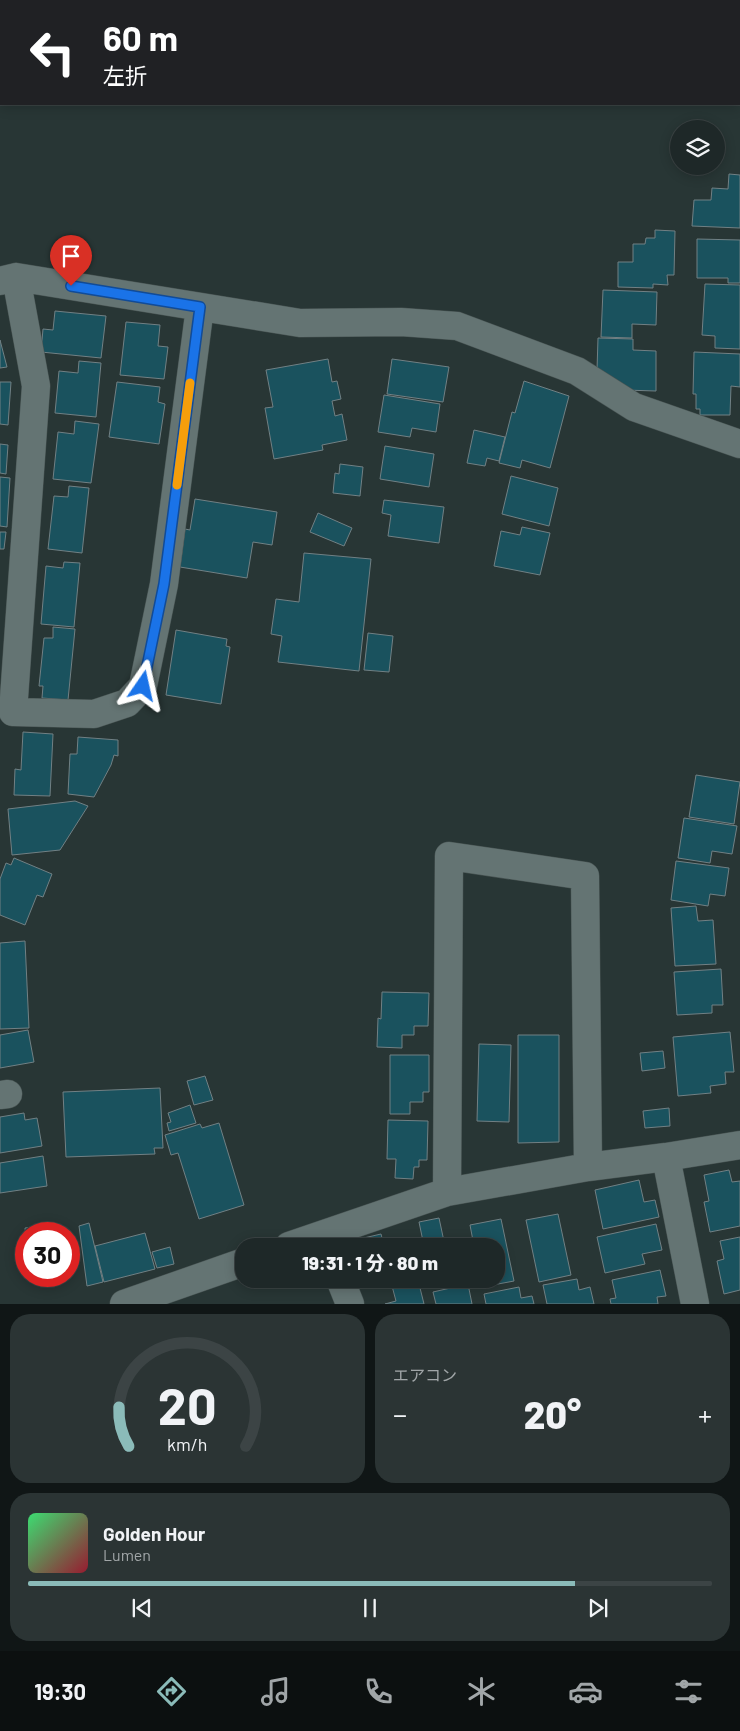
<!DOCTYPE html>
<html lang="ja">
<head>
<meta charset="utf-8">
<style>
	:root { --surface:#1e2828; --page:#2b3434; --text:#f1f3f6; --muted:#a1a6a8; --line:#3c4445; --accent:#8bbbb9 }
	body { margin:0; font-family:Barlow,"Noto Sans JP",sans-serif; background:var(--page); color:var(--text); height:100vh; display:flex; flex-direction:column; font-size:19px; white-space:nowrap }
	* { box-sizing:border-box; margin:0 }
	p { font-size:16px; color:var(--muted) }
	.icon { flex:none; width:28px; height:28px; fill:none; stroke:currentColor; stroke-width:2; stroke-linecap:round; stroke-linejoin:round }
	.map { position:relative; height:1304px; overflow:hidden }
	.drawer { display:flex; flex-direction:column; gap:10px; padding:10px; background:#101616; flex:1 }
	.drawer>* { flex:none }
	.top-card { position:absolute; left:0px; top:0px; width:740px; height:105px; box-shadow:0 2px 12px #0003,0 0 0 1px var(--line); background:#202124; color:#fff; overflow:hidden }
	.controls { position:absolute; left:670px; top:120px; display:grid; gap:10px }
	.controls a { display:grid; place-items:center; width:55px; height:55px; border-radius:50%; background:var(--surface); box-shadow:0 2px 12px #0003,0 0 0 1px var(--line); font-size:25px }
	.speed { position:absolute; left:15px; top:1222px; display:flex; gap:10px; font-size:25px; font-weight:700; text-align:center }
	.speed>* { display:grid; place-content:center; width:65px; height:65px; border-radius:50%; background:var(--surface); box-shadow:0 2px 12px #0003,0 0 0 1px var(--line); line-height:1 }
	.speed .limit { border:8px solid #d22; background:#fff; color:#111 }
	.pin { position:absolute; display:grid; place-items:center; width:42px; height:42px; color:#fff; margin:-51px -21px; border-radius:50% 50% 50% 0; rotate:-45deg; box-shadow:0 0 5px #0007 }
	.pin .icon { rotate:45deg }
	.me { position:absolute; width:55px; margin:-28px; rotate:11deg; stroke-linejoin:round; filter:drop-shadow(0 0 4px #0008) }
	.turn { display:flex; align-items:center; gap:18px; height:105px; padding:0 20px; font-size:22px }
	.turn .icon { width:65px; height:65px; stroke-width:2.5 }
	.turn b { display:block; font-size:35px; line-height:42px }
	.big { font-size:38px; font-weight:800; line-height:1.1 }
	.drawer .widget { flex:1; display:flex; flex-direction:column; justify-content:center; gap:8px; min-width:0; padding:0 18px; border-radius:20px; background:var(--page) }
	.drawer .dial { align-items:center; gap:0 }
	.dial svg { height:130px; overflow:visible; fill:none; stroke:var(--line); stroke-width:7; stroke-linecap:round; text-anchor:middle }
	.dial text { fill:var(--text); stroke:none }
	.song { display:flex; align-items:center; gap:15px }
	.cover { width:60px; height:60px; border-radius:8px; background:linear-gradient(135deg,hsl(140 70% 55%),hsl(350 70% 35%)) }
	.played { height:5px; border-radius:2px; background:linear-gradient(90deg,var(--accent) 80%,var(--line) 80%) }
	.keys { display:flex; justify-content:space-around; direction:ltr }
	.heat { display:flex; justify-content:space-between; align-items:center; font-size:28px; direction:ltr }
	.drawer .tiles { flex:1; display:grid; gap:10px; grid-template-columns:1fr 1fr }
	.widget:last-child { grid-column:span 2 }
	.trip { position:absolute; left:235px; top:1238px; width:270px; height:50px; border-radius:20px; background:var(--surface); box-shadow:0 2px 12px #0003,0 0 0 1px var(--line); font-weight:800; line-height:50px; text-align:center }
	.tab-bar { display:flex; height:80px; justify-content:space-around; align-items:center; background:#0c1010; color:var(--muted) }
	.tab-bar .icon { width:35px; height:35px }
	.tab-bar .on { color:var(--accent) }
	.tab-bar b { font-size:22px; color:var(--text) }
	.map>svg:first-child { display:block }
	.building { fill:#1a525e; stroke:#718084 }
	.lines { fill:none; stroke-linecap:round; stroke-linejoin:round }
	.minor-casing { stroke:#485453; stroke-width:29 }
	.minor { stroke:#647473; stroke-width:28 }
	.route-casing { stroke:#114b97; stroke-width:12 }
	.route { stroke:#1a73e8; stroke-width:9 }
	.slow { stroke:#f59e0b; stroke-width:9 }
</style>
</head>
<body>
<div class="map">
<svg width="740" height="1304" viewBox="0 0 740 1304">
	<rect width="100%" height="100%" fill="#283635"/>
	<path class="building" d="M729 174 740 175V228L692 226 694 200H711L712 188 728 189Z
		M655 230 675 231 674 275H667L668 285 653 284V288L618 287V262H633V244H645L646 238H655Z
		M697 239 740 240V283H728V278H697Z
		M705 284 740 285V349L715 348V336L702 335Z
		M603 290 657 292 656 325 632 324V338L601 337Z
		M55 311 106 316 101 358 41 352 43 329 53 330Z
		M126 322 160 325 158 346 168 347 164 379 120 375Z
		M598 338 633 339V350L656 351V391L624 390 597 370Z
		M0 340 7 367 0 368Z
		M694 352 740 354V387L731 386 730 415H700V409H696V394H693Z
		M328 359 332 382 337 381 341 399 332 401 335 416 342 414 347 440 322 445 323 450 274 459 265 408 273 407 266 370Z
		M392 359 449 367 443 402 387 394Z
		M79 361 101 363 96 417 55 413 59 371 78 373Z
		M524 381 569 396 550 468 522 460 520 468 499 463 512 412 515 413Z
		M0 382H11L8 425 0 424Z
		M117 382 160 387 158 402 165 404 159 444 109 437Z
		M384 395 440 404 436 432 412 428 410 437 378 432Z
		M75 421 99 424 91 483 53 479 58 432 74 434Z
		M474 430 505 437 499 461 487 458 485 466 467 463Z
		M0 444 8 445 6 474 0 473Z
		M385 446 434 454 429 487 380 479Z
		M340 464 363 467 360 496 333 493 335 473 339 474Z
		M511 476 558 488 549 526 502 514Z
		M0 477 10 478 7 527 0 526Z
		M69 486 89 488 82 553 48 549 54 496 68 497Z
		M195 499 277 512 272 545 253 542 247 578 180 567 185 529 190 530Z
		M384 500 444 507 439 543 388 536 391 515 382 513Z
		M318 513 352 528 344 546 310 532Z
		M522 527 550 533 540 575 494 566 501 531 520 535Z
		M0 532H6L4 549H0Z
		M304 553 371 559 359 671 278 662 282 636 271 634 276 599 299 602Z
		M64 562 80 563 74 627 41 624 46 566 63 568Z
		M53 627 75 629 68 700 42 698 43 686H39L44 638H53Z
		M176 630 227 639 226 646 230 647 221 704 166 695Z
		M368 633 393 636 389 672 364 670Z
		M23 732 53 734 50 796 14 795 15 769 21 770Z
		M78 737 118 740V756L114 755 111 765 94 797 68 794 70 754H77Z
		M696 775 740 782 734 824 689 817Z
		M75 801 88 806 60 850 12 855 8 809Z
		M684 818 737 826 732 854 712 851 710 863 678 858Z
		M14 858 52 874 43 897 37 895 25 925 0 915V879L6 863 11 865Z
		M676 861 729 868 725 896 710 894 708 906 671 900Z
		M696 906 698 921 713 920 716 964 675 966 671 908Z
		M25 941 29 1028 0 1029V943Z
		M721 969 723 1005H712V1013L677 1015 674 972Z
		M382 992 429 993 428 1026H414V1035H402V1048L377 1047 378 1018 381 1019Z
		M28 1030 34 1062 0 1068V1035Z
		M730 1032 734 1072H725L726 1084 710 1086 711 1093 678 1096 673 1037Z
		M518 1035H559V1142L518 1143Z
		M479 1044 511 1045 509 1122 477 1121Z
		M663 1051 665 1068 642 1071 640 1053Z
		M390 1055H429V1092H423V1102H410V1114H390Z
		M205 1076 213 1100 194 1105 187 1081Z
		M160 1088 163 1148H154L155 1154 66 1157 63 1092Z
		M190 1105 196 1123 169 1131 167 1123 171 1122 168 1113Z
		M669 1108 670 1126 645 1128 643 1111Z
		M24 1113 25 1120 37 1118 42 1146 0 1153V1117Z
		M388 1120 428 1121 427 1160H419V1167H414L413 1179 395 1178 396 1159H387Z
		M219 1123 244 1205 199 1219 178 1153 171 1155 165 1135 200 1124 202 1128Z
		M43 1156 47 1186 0 1193V1163Z
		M729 1170 732 1182 740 1181V1226L710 1232 704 1202 709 1201 704 1175Z
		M639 1180 644 1202 655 1200 659 1217 603 1229 595 1190Z
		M558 1214 571 1275 539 1282 526 1220Z
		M439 1218 445 1246H424L419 1222Z
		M501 1219 514 1281 482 1287 481 1279H496V1246H474L470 1225Z
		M89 1223 103 1282 87 1286 79 1226Z
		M656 1224 662 1250 642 1254 645 1264 605 1273 597 1237Z
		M47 1225 48 1234H26V1240L25 1228Z
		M145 1233 155 1269 104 1282 95 1246Z
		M381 1234 384 1246H357L355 1240Z
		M740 1237V1290L724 1294 717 1261 724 1259 720 1241Z
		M170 1247 174 1264 157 1268 152 1252Z
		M660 1270 666 1296 657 1297 658 1304H611L610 1299 616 1298 612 1280Z
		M364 1279H404L366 1287Z
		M431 1279H463V1280L432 1287Z
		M577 1279 579 1290 590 1287 594 1304H547L543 1285Z
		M418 1280 424 1304H385L396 1301 392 1286Z
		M468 1284 472 1304H436L433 1292Z
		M519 1287 521 1298 532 1296 534 1304H486L484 1294Z"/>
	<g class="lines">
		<g class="minor-casing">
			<path id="minor" d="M16 277 36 386 13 712 94 714 127 703 143 686 164 584 200 307
				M0 281 16 277 300 323 401 322 457 326 577 371 634 407 740 444
				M0 1095 8 1094
				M666 1157 695 1304
				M447 1192 449 856 585 876 588 1167
				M289 1246 447 1192 588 1167 666 1157 740 1145
				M340 1279 350 1304
				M124 1304 244 1262"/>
		</g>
		<use href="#minor" class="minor"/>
	</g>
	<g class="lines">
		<g class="route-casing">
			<path id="route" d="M71 286 200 307 164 584 143 686"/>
		</g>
		<use href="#route" class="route"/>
		<path class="slow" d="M177 485 190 383"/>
	</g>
</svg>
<div class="controls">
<a><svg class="icon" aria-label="layers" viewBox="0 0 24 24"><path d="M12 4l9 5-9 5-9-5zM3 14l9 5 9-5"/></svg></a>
</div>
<div class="speed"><div class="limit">30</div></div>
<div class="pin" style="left:71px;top:286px;background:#d93025"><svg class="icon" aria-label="arrive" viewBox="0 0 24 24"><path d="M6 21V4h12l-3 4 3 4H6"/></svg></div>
<svg class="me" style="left:143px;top:686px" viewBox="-20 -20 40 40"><path d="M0-17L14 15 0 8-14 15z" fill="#1a73e8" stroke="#fff" stroke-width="4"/></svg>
<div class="trip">19:31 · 1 分 · 80 m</div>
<div class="top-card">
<div class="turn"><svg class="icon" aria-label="left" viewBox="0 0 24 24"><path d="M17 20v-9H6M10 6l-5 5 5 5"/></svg><div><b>60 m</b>左折</div></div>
</div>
</div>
<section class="drawer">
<div class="tiles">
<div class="widget dial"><svg viewBox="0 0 100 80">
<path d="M14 69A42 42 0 1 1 86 69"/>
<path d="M14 69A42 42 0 0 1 8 45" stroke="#8bbbb9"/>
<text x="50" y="56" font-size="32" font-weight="700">20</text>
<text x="50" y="72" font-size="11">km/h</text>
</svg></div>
<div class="widget"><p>エアコン</p>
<div class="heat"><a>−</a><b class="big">20°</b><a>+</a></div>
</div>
<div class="widget">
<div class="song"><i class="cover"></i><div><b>Golden Hour</b><p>Lumen</p></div></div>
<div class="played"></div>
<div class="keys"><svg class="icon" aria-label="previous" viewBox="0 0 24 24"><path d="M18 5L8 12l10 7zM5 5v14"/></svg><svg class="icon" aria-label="pause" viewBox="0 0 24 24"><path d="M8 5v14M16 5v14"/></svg><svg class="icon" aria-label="next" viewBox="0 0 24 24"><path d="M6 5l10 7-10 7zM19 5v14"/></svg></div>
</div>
</div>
</section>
<nav class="tab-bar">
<b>19:30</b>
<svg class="icon on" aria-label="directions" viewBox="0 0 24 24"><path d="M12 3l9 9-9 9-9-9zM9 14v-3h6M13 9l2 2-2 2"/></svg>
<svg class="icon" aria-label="music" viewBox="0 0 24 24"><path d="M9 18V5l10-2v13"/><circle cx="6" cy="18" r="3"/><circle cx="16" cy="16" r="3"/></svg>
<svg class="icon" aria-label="phone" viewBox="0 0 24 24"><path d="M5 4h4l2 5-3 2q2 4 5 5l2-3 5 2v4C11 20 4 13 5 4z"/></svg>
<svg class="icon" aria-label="climate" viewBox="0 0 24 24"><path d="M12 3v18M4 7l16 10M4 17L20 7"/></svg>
<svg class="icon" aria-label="car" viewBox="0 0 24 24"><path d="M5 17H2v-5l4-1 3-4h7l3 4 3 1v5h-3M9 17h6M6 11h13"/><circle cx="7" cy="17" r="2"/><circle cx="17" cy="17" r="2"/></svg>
<svg class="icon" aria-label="filters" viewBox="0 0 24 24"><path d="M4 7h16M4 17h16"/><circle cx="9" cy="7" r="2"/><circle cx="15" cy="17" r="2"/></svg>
</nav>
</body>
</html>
